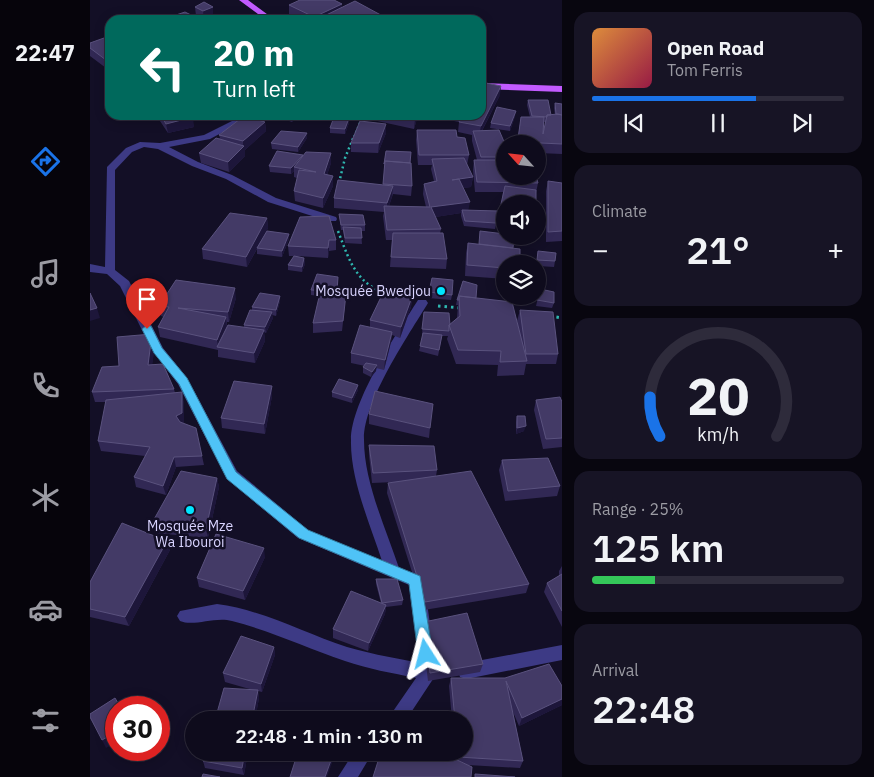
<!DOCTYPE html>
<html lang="en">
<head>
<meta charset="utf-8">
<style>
	:root { --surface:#0e0b1c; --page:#171425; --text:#f1f3f6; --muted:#9b9ba3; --line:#2e2b3b; --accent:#1a73e8 }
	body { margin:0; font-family:"IBM Plex Sans",sans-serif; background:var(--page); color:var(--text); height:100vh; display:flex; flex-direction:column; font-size:19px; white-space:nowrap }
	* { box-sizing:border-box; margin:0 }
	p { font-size:16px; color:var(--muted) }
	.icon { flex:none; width:28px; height:28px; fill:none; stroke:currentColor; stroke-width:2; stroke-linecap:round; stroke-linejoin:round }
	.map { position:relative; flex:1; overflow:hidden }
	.details { display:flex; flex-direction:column; gap:12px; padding:12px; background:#08060f; width:312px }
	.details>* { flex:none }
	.top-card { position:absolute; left:15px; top:15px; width:381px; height:105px; border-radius:15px; box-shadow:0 2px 12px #0003,0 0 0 1px var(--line); background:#00695c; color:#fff; overflow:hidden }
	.needle { width:32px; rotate:297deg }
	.tools { position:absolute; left:406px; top:135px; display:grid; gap:10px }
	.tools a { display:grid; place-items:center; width:50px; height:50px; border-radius:50%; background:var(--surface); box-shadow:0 2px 12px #0003,0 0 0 1px var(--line); font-size:25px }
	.speed { position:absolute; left:15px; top:696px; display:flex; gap:10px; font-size:25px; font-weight:700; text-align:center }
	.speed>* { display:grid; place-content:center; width:65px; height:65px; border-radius:50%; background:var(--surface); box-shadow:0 2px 12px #0003,0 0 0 1px var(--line); line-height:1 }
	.speed .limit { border:8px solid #d22; background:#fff; color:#111 }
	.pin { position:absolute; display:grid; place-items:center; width:42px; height:42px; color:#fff; margin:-51px -21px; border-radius:50% 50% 50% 0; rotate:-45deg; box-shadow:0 0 5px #0007 }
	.pin .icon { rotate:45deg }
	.me { position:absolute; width:55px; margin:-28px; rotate:351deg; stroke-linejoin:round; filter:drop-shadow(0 0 4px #0008) }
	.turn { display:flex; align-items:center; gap:18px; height:105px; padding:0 25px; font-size:22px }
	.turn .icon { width:65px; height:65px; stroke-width:2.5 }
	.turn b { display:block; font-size:35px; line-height:42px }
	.big { font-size:38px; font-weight:600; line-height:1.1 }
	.details .widget { flex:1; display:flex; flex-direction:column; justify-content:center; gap:8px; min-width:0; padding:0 18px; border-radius:15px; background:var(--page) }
	.details .dial { align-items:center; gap:0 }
	.dial svg { height:130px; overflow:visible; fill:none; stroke:var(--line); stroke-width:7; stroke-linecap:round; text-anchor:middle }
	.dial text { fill:var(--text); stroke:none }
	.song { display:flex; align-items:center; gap:15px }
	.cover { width:60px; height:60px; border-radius:8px; background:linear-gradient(135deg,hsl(30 70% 55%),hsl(340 70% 35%)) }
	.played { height:5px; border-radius:2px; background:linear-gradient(90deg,var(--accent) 65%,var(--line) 65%) }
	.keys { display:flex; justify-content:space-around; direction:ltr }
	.heat { display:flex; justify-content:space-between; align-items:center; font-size:28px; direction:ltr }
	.charge { height:8px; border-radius:4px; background:linear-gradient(90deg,#34c759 25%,var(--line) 0) }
	.trip { position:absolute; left:95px; top:711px; width:288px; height:50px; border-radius:25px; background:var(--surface); box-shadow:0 2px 12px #0003,0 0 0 1px var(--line); font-weight:600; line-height:50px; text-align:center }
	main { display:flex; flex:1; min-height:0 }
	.dock { display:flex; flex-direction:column; width:90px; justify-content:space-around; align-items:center; background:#06040b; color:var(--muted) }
	.dock .icon { width:35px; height:35px }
	.dock .selected { color:var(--accent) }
	.dock b { font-size:22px; color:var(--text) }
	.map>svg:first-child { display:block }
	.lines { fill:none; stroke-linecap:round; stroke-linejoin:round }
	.path-far2 { stroke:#2fb8b0; stroke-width:2; stroke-dasharray:2 2.5; stroke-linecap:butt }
	.path-far1 { stroke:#2fb8b0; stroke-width:2.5; stroke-dasharray:2 3; stroke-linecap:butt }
	.path { stroke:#2fb8b0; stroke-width:3; stroke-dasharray:2.5 4; stroke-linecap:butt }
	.minor { fill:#3d3a85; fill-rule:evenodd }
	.major { fill:#c25bff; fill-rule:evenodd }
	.wall { fill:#312854; fill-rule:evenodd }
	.shaded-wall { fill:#1d163a }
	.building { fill:#433a66; stroke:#5a527e }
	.route { fill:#4fc3f7; stroke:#337fa1 }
	.poi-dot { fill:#00e5ff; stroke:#130f26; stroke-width:2 }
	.labels { text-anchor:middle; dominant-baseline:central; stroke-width:5; stroke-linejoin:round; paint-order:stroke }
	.poi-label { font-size:14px; fill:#d9d4ff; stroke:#130f26; text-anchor:end }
</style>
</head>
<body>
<main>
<nav class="dock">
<b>22:47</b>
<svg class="icon selected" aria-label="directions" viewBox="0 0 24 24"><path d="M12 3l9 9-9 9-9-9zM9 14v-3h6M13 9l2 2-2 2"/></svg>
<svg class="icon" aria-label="music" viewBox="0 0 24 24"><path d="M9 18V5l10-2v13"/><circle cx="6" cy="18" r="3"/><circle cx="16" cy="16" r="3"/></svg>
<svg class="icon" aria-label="phone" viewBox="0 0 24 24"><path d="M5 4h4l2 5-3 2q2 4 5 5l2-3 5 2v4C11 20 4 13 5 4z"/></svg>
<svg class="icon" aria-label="climate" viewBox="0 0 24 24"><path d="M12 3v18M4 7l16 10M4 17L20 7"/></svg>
<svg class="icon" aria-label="car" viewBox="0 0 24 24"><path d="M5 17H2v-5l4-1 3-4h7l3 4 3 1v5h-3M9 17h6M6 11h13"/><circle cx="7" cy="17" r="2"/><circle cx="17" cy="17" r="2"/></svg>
<svg class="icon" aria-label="filters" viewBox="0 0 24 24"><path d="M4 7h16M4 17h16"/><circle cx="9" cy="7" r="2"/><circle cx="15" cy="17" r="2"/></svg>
</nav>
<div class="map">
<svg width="472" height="777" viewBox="0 0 472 777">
	<rect width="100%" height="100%" fill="#130f26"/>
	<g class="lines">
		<path class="path-far2" d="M264 137 273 115"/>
		<path class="path-far1" d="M249 183 255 158 264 136
			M248 231C261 265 267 286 305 297"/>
		<path class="path" d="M348 306 371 308
			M460 316 472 318"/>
		<path class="minor" d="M154 115H165L120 139 79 147 108 162 142 175 186 198 246 217 247 219 246 221H238L178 202 136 179 102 166 68 149 54 147 42 152 25 170V270L39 281 73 348 97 378 147 471 218 530 292 561C280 524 260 479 261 440 261 401 307 333 328 300H336L338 303C318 336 273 402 274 440 274 482 296 529 309 568L331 576 334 581 344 653 342 658 336 661 330 658 328 653 319 585 208 538 137 479 88 384 62 350 30 286 17 274 0 272V264L15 267 17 167 36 148 50 142 70 143 114 135Z
			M127 604C173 610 214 633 257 647 284 655 312 659 339 665L345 667 347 673 316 720H297L326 678C302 673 278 669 255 661 217 648 181 631 142 621 125 616 104 627 90 621L87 616 90 611Z
			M472 645V660L376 679 370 677 368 671 370 665 376 663Z
			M264 752H283L268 777H248Z"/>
		<path class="major" d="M149 0H158L185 20H176Z
			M391 83 472 86V92L391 89Z"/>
	</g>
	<path class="wall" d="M199 5 252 7 300 20H211L199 14Z
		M105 7H123V16L114 20 106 16Z
		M20 42V71L0 56V43Z
		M410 95 392 131 415 144V176L448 183 446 193 415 204V215L410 214 413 192H385L383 170 384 160H387L382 141V135L368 132 369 122 349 118V115H391Z
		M438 100 461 115H465L464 108 465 103 472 104V154L448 153V144H427L431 117H440L437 105ZM454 122H456L453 134Z
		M66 115H101L104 127 78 133Z
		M104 115H132L110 121Z
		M188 115H212L202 122 188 117Z
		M230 115H246L242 119Z
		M278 115H328L324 129 278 119Z
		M425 116 420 131 400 128 401 123Z
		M175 122 176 131 155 150V156L139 172 111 163 109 153 130 138 129 135Z
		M259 123 255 134 240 133V128Z
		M327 130 367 137 379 155 377 165 383 177 381 187 373 188 378 210 408 217 405 229 374 226 371 216V213L345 217 351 229 350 233 357 259 356 269 300 267 302 240H296L293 216 294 212 244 208V198L293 185 296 151 320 163 322 186 321 196 303 194 299 206 336 207 333 194 334 184 344 181 341 169 342 165H328L326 140Z
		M296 133 288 153 261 152V143Z
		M217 138 208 152 182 149 181 143Z
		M241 163 237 175 243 176V186L233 208 205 201 204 191 207 178 204 177V171L201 174 180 172 179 166Z
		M458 181 472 183V241L456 242V191Z
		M249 214 275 225V231H271L272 244 255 243 253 230H251Z
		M210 217 246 240V250L239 251 238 258 207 256 214 258 215 264 212 272 198 270V265L204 256H199L198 246Z
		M177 218 178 228 171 242 199 234V239L192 257 167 254V249L157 267 113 259 112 249Z
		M378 243 423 248 415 264V279L375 276 376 253Z
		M448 251 465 261 464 267 448 266V264H446Z
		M248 277 247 294 255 305 252 331 223 333V323L230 296 221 295V290Z
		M450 289 464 303 462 308 446 306Z
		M339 292 362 295 361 300 338 298Z
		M322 297 321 307 310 338 302 335 301 342 294 370 286 368V371L281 377 273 373V367L275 366 261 363V353L280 327V320Z
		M146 298 139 322H137V327H154V325L162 310V307L190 301 186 316 182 315 183 318 176 333 174 332 175 341 165 363 128 357V350L70 337 68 327 74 317 71 316 69 306Z
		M386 298 428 323 427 321 430 310 468 354 466 364H436L434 375 407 376 408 365 366 364 357 339 358 336H352L348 356 329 351 333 335 332 334 334 312 360 325 367 318 368 305H366L367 300Z
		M65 344 62 364 84 389 85 393 94 402V423H93L112 456 114 465 86 467 76 495 46 487 44 477 55 456 11 451 8 441 16 402H5L2 392 29 366Z
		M268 390 262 403 242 397V392Z
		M182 396 175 434 132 428 131 418Z
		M446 400 472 402V447L453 449 444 410Z
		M279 414 340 428 339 438 279 424Z
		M427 416 434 431 426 434V422Z
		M279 445 347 470 346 476 439 584 436 593 334 610 297 493 298 483 305 482 282 483 279 455Z
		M412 460 470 486 467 496 415 501 409 470Z
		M127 478 129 487 118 538 65 533 62 523Z
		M77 541 80 550 39 626 0 617V582Z
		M175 557 155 600 109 587 107 578Z
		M472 566V627L454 592 457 583 469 576V571Z
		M286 579 313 600 312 605 296 607 295 614 278 651 243 638V629L291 603 286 584Z
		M334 622 393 664 390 672 338 681 332 631Z
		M184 647 185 655 172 692 168 691 169 698 165 720H125L163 690 135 682 133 673Z
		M361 678 472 686V705L429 726 423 712 433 761 430 768 378 765 365 759V752H374V720H362L359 686Z
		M115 752H158L154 775 115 768 113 761Z"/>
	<path class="shaded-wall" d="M252 4V13L228 19V20H224V17Z
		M123 7V16L114 20 113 11Z
		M411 86 410 95 389 136 391 126Z
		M426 111 425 116 420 131V126Z
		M109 115H132L110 121Z
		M204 115H212L202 122V116Z
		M326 115H328L324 129 325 119Z
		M103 117 104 127 78 133 76 124Z
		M259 118V123L255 134V129Z
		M175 122 176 131 155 150V156L139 172 138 162 153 147V141Z
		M296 124V133L288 153 289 143Z
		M217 133V138L208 152V147Z
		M241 153V163L234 184V174Z
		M213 155 204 167V171L201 174V168Z
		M243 176V186L233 208V198Z
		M383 177 381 187 361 190 362 180Z
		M303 186 302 196 297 213V203Z
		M380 202 378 212 372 210 371 213 339 218 341 207Z
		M177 218 178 228 157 267 156 257Z
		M199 234V239L192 257V251Z
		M239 240V251L238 258V248Z
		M214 258 215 264 212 272V267Z
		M145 288 146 298 139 322 138 312Z
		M190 296V301L186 316V310Z
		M322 297 321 307 310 338 311 327Z
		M7 308 10 318 0 321V310Z
		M182 312 183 318 176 333 175 327Z
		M136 317 137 327 128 347 127 340Z
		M174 330 175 341 165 363 164 353Z
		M302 332 301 342 294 370 295 360Z
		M62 334 65 344 61 375 58 365Z
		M287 365 286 371 281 377 282 372Z
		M268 385V390L262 403V398Z
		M182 386V396L175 434 174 424Z
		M92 392 94 402V423L88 426 86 416Z
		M436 426 434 431 426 434 427 428Z
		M84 457 86 467 76 495 73 486Z
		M127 478 129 487 118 538 116 529Z
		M77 541 80 550 39 626 35 617Z
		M174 548 175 557 155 600 153 591Z
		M296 605 295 614 278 651 279 643Z
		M184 647 185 655 172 692 171 684Z
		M168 690 169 698 165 720H162Z
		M472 699V705L429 726 432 718Z
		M26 732V742L16 748 12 740Z
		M155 752H158L154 775 152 768Z
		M244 752H246L245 755 237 777H235Z"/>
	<path class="building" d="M210 0H244L252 4 224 17 199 5Z
		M265 1 300 20H231L228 19Z
		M114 2 123 7 113 11 105 7Z
		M95 12 111 20H75L74 19Z
		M14 38 20 42V63L0 48V43Z
		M391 82 411 86 391 126 369 122 373 115H391Z
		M438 100H458L461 115H457V117L442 116Z
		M465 103 472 104V115L466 114Z
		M407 107 426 111 420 126 401 123Z
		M468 114 472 115V144L451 143 428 139 431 117H454L453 134 457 115Z
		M71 115H101L103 117 76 124Z
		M304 115H326L325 119Z
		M154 116 175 122 153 141 129 135Z
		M244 117 259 118 255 129 240 128Z
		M270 121 296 124 289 143H261Z
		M327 130H366L367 137 375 138 379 155H329Z
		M409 130 415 144V157H391L383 131Z
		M191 131 217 133 208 147 181 143Z
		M126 138 154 146 138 162 109 153Z
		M187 151 213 155 201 168 179 166Z
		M296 151 321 152 320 163 295 161 294 164Z
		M216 152 241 153 234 174 243 176 233 198 204 191 209 170 226 172 204 167Z
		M374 158 383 177 362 180 369 179 380 202 341 207 351 229 297 230 294 206 340 207 334 184 347 181 342 159Z
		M384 160H415V176H446L448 183 387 182Z
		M295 161 321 163 322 186 293 184Z
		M248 180 303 186 297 203 244 198Z
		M458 181 472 183V231L458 232Z
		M415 186 446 190V204H411Z
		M372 210 409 211 406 223 375 221Z
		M140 213 177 218 156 257 112 249Z
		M249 214 273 215 275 225H251Z
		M239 216 246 240H239L238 248 198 246 210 217Z
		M253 227 271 228 272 238H255Z
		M177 231 199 234 192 251 167 248Z
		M390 231 415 234V236H424L423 248 389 244Z
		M303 233H353L357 259 301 257Z
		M378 243 430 249V264H415V268L377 265Z
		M448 251 466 253 465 261 447 260Z
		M204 256 214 258 212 267 198 265Z
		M227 274 248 277 247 291 221 290Z
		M342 278 363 280 362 295 339 292Z
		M86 280 145 288 138 312 88 308 136 317 127 340 68 327 79 307 69 306Z
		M373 281 387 285 386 298 369 296V300H367Z
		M450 289 464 292V303L447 300Z
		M0 293 7 308 0 310Z
		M170 293 190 296 186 310 162 307Z
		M230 293 256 294 253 321 223 323Z
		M369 296 422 302 437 361 410 362 411 351 368 350 359 325 370 316Z
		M291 297H322L311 327 280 320Z
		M160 310 182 312 175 327 154 325Z
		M430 310 463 312 468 354H436Z
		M334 312 359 313 360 325H359V331L332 329Z
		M138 325 174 330 164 353 127 347Z
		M270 325 302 332 295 360 261 353Z
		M333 333 352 335 349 350 330 346Z
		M62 334 58 365 73 364 84 389 2 392 12 367 29 366 27 337Z
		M276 363 287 365 282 372 273 367Z
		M249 379 268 385 262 398 242 392Z
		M144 381 182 386 174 424 131 418Z
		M285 391 343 404 340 428 279 414Z
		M92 392V413L86 416 90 422 106 428 112 456 84 457 73 486 44 477 60 447 8 441 16 400Z
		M470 397 472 402V438L456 439 446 400Z
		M427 416H435L436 426 427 428Z
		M279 445 344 446 347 470 283 473Z
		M458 458 470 486 418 491 412 460Z
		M91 471 127 478 116 529 62 523Z
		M381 471 439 584 335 602 298 483Z
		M32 523 77 541 35 617 0 609V582Z
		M126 534 174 548 153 591 107 578Z
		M472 574V611L457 583Z
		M286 579H307L313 600 292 603Z
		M261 591 296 605 279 643 243 629Z
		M377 613 393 664 340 673 334 622Z
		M151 636 184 647 171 684 133 673Z
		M459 664 472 686V699L432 718 416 681 433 761 368 757V752H374V720H365L361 678H415Z
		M134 688 168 690 162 720H125Z
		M25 698 31 708H26V732L12 740 0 717V714Z
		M115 752H155L152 768 113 761Z
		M208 752H244L235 777H200Z
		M291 752H350L382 767 381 777H283Z
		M113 774 130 777H112Z
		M385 774 425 777H385Z"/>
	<path class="route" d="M57 325 61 326 72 348 97 378 146 472 218 530 330 576 343 654 341 659 336 661 330 659 328 654 319 584 209 538 137 479 89 384 64 353 52 329Z"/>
	<g class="poi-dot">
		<circle cx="351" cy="291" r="5"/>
		<circle cx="100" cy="510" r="5"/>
	</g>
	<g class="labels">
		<g class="poi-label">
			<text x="341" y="291">Mosquée Bwedjou</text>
			<text x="100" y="526" text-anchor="middle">Mosquée Mze<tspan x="100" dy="16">Wa Ibouroi</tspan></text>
		</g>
	</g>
</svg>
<div class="tools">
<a><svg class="needle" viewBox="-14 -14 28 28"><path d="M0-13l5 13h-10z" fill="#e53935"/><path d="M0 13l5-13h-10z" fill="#9b9ba3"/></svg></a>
<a><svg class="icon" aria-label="sound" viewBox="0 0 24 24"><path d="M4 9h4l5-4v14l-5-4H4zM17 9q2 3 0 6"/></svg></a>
<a><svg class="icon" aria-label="layers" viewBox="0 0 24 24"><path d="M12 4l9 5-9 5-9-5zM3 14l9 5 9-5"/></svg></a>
</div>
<div class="speed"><div class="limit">30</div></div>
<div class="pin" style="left:57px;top:329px;background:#d93025"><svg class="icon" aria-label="arrive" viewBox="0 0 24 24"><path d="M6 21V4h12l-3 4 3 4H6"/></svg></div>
<svg class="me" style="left:336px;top:654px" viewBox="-20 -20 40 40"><path d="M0-17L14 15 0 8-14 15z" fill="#4fc3f7" stroke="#fff" stroke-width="4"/></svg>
<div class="trip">22:48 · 1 min · 130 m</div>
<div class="top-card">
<div class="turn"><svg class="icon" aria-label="left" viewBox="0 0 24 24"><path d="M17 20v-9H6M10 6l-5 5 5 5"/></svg><div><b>20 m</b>Turn left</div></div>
</div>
</div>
<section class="details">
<div class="widget">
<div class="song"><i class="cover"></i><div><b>Open Road</b><p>Tom Ferris</p></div></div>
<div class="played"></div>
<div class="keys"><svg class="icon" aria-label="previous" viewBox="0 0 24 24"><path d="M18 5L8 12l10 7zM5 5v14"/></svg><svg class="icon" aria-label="pause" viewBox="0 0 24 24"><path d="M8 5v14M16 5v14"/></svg><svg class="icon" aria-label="next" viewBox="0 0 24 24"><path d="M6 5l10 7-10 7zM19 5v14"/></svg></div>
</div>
<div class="widget"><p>Climate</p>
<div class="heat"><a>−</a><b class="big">21°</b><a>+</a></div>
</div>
<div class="widget dial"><svg viewBox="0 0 100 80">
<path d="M14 69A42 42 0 1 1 86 69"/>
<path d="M14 69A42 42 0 0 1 8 45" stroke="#1a73e8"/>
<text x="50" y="56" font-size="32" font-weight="700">20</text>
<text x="50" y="72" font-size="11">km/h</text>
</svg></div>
<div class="widget"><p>Range · 25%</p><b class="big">125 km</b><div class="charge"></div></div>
<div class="widget"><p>Arrival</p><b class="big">22:48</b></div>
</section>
</main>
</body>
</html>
